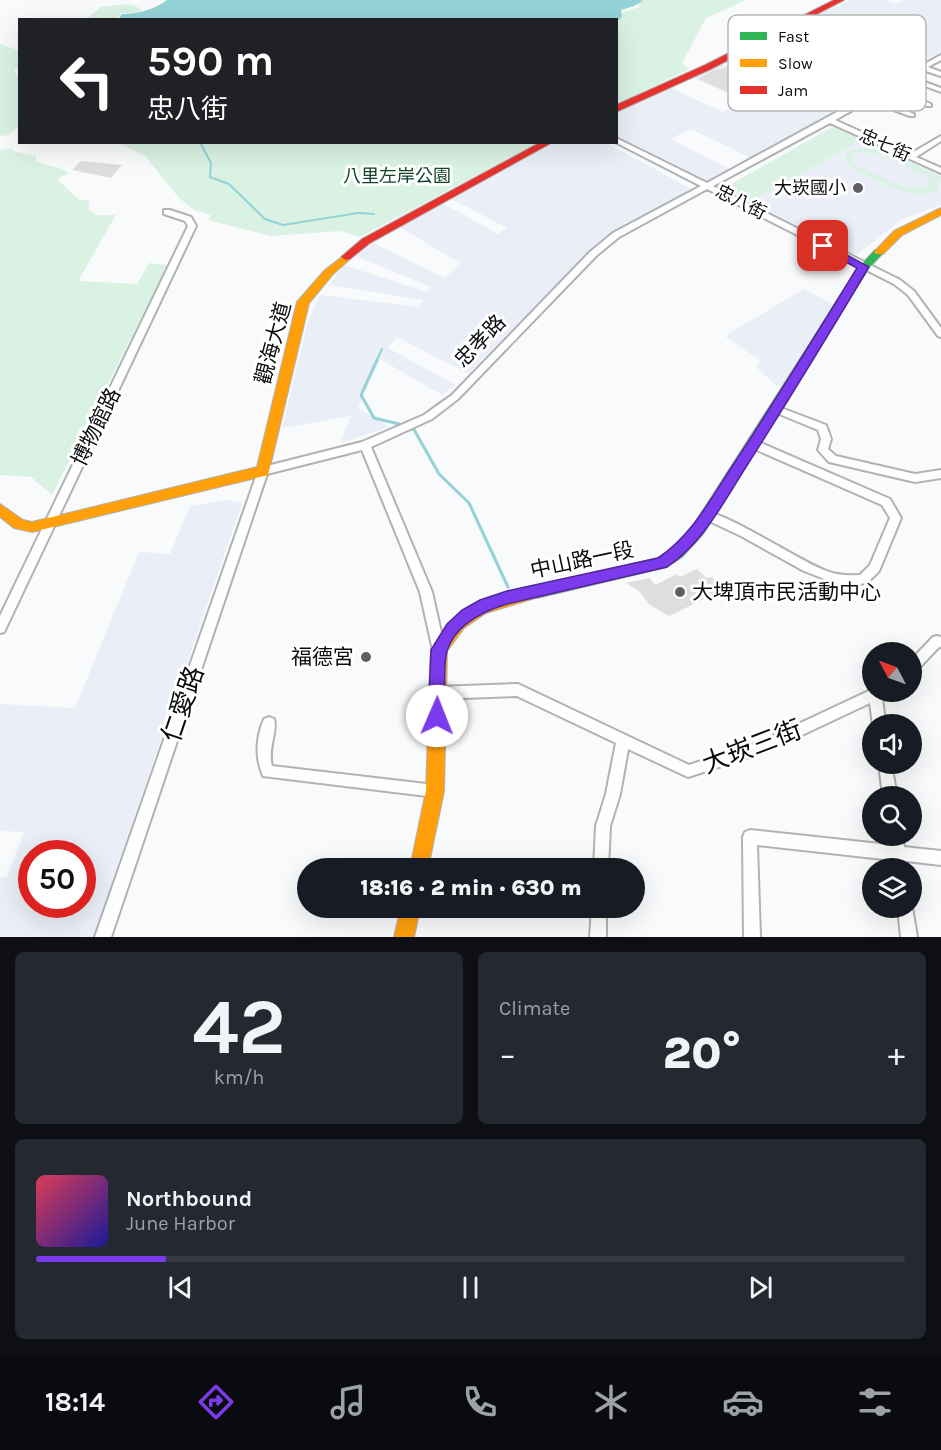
<!DOCTYPE html>
<html lang="en">
<head>
<meta charset="utf-8">
<style>
	:root { --surface:#171b24; --page:#242831; --text:#f1f3f6; --muted:#9ea1a6; --line:#363941; --accent:#7c3aed }
	body { margin:0; font-family:Karla,"Noto Sans TC",sans-serif; background:var(--page); color:var(--text); height:100vh; display:flex; flex-direction:column; font-size:22px; white-space:nowrap }
	* { box-sizing:border-box; margin:0 }
	p { font-size:20px; color:var(--muted) }
	.icon { flex:none; width:33px; height:33px; fill:none; stroke:currentColor; stroke-width:2; stroke-linecap:round; stroke-linejoin:round }
	.map { position:relative; height:937px; overflow:hidden }
	.sheet { display:flex; flex-direction:column; gap:15px; padding:15px; background:#0d0f14; flex:1 }
	.sheet>* { flex:none }
	.top-card { position:absolute; left:18px; top:18px; width:600px; height:126px; border-radius:0px; box-shadow:0 6px 24px #0002; background:#202124; color:#fff; overflow:hidden }
	.needle { width:39px; rotate:311deg }
	.tools { position:absolute; left:862px; top:642px; display:grid; gap:12px }
	.tools a { display:grid; place-items:center; width:60px; height:60px; border-radius:50%; background:var(--surface); box-shadow:0 6px 24px #0002; font-size:30px }
	.speed { position:absolute; left:18px; top:840px; display:flex; gap:12px; font-size:30px; font-weight:700; text-align:center }
	.speed>* { display:grid; place-content:center; width:78px; height:78px; border-radius:50%; background:var(--surface); box-shadow:0 6px 24px #0002; line-height:1 }
	.speed .limit { border:9px solid #d22; background:#fff; color:#111 }
	.pin { position:absolute; display:grid; place-items:center; width:51px; height:51px; color:#fff; margin:-26px; border-radius:12px; box-shadow:0 3px 9px #0006 }
	.me { position:absolute; width:66px; margin:-33px; rotate:1deg; stroke-linejoin:round; filter:drop-shadow(0 0 4px #0008) }
	.turn { display:flex; align-items:center; gap:21px; height:126px; padding:0 30px; font-size:27px }
	.turn .icon { width:78px; height:78px; stroke-width:2.5 }
	.turn b { display:block; font-size:42px; line-height:51px }
	.big { font-size:45px; font-weight:800; line-height:1.1 }
	.sheet .widget { flex:1; display:flex; flex-direction:column; justify-content:center; gap:9px; min-width:0; padding:0 21px; border-radius:9px; background:var(--page) }
	.sheet .dial { align-items:center; gap:0 }
	.dial b { font-size:78px; line-height:1 }
	.song { display:flex; align-items:center; gap:18px }
	.cover { width:72px; height:72px; border-radius:9px; background:linear-gradient(135deg,hsl(350 70% 55%),hsl(240 70% 35%)) }
	.played { height:6px; border-radius:3px; background:linear-gradient(90deg,var(--accent) 15%,var(--line) 15%) }
	.keys { display:flex; justify-content:space-around; direction:ltr }
	.heat { display:flex; justify-content:space-between; align-items:center; font-size:33px; direction:ltr }
	.sheet .tiles { flex:1; display:grid; gap:15px; grid-template-columns:1fr 1fr }
	.widget:last-child { grid-column:span 2 }
	.trip { position:absolute; left:297px; top:858px; width:348px; height:60px; border-radius:30px; background:var(--surface); box-shadow:0 6px 24px #0002; font-weight:800; line-height:60px; text-align:center }
	.tab-bar { display:flex; height:96px; justify-content:space-around; align-items:center; background:#090b0e; color:var(--muted) }
	.tab-bar .icon { width:42px; height:42px }
	.tab-bar .current { color:var(--accent) }
	.tab-bar b { font-size:27px; color:var(--text) }
	.map>svg:first-child { display:block }
	.built { fill:#eaeef6; fill-rule:evenodd }
	.green { fill:#daf2e4; fill-rule:evenodd }
	.water { fill:#93d2d6 }
	.lines { fill:none; stroke-linecap:round; stroke-linejoin:round }
	.stream-far1 { stroke:#93d2d6; stroke-width:2 }
	.stream { stroke:#93d2d6; stroke-width:3 }
	.building { fill:#dfdedf }
	.street-casing { stroke:#b1b2b4; stroke-width:4 }
	.fast-casing { stroke:#b1b2b4; stroke-width:2 }
	.slow-casing { stroke:#b1b2b4; stroke-width:2 }
	.jam-casing { stroke:#b1b2b4; stroke-width:2 }
	.street { fill:#fefeff; fill-rule:evenodd }
	.fast { fill:#30b455; fill-rule:evenodd }
	.slow { fill:#ff9f0a; fill-rule:evenodd }
	.jam { fill:#e5322d; fill-rule:evenodd }
	.route { fill:#7c3aed; stroke:#51269a; stroke-width:1.5 }
	.poi-dot { fill:#5d5f61; stroke:#fff; stroke-width:2 }
	.labels { text-anchor:middle; dominant-baseline:central; stroke-width:6; stroke-linejoin:round; paint-order:stroke }
	.far-street-label { font-size:18px; fill:#0a0b0d; stroke:#fff }
	.far-park-label { font-size:18px; fill:#11442a; stroke:#fff }
	.far-poi-label { font-size:18px; fill:#0a0b0d; stroke:#fff; text-anchor:end }
	.street-label { font-size:21px; fill:#0a0b0d; stroke:#fff }
	.poi-label { font-size:21px; fill:#0a0b0d; stroke:#fff; text-anchor:start }
	.near-street-label { font-size:26px; fill:#0a0b0d; stroke:#fff }
	.key { fill:#fff; stroke:#b6b6b6; stroke-width:1.5 }
	.key-label { font-size:16px; fill:#0a0b0d }
</style>
</head>
<body>
<div class="map">
<svg width="941" height="937" viewBox="0 0 941 937">
	<rect width="100%" height="100%" fill="#f8fafc"/>
	<path class="built" d="M850 0H884L897 4 905 0H941V52L751 158 691 129 670 139 729 169 706 182 617 136V112L669 87 723 112 744 101 692 77 721 63 773 85 784 80 731 57 765 41 798 54 807 49 775 36Z
		M863 139 941 174V205L903 219 856 255 749 202Z
		M556 143H607L693 190 621 228 590 250 468 374 397 337 388 348 456 385 442 395 380 359 358 408 389 427 340 443 351 416 282 428 308 321 320 295 418 307 423 300 329 285 344 265 426 292 431 287 356 256 373 243 445 278 460 263 398 226 442 203 498 234 507 228 450 198Z
		M804 289 835 305 782 386H777L756 367 761 361 725 336Z
		M225 500 242 503 93 937H0V878L7 877 24 832 0 831V704L75 708 139 552 170 554 190 506ZM32 854H82V904H32Z"/>
	<path class="green" d="M636 0H746L706 18 682 63 689 69 617 104V26L623 12 640 7Z
		M126 4 136 6 142 11 138 13H121L117 19H87L101 7Z
		M0 44 20 51 19 66 14 71 19 77V125L9 135 0 136Z
		M834 126 863 139 749 202 722 189Z
		M864 142 941 177V180L938 179V189C916 205 871 176 850 166L845 161 846 154 854 149 868 148 859 144ZM860 152 879 154 926 175 930 181 929 188H905L857 166 852 160 855 154Z
		M119 143 538 142V143L360 237 340 231 271 236 208 220 211 215 194 210 179 198 145 156Z
		M13 148 12 151 36 156V161C46 167 58 165 69 173L57 179 78 199 90 201 88 208C94 218 105 215 116 215L78 281 137 284 149 263 168 265 52 495 31 477 0 475V150Z"/>
	<path class="water" d="M167 0H641L643 1 634 6 621 10 622 17 617 22 616 20 119 19 122 14C139 14 153 10 167 0Z"/>
	<g class="lines">
		<path class="stream-far1" d="M200 142 211 163 210 177 229 184 265 219 283 225 358 213 374 214
			M376 362 382 349"/>
		<path class="stream" d="M377 360 361 395 374 418 399 424
			M412 426 439 474 469 503 508 587"/>
	</g>
	<path class="building" d="M743 59 782 75 745 99 698 79 716 69H723Z
		M81 161 122 165 111 178 72 170Z
		M697 569 706 578 712 577 723 590 669 616 650 605 639 591 626 583 650 578 655 585 677 574 680 577Z"/>
	<g class="lines">
		<g class="street-casing">
			<path id="street" d="M941 55V60L928 67 941 72V76L923 70 911 77 941 88V92L906 79 892 88 931 104V106H927L887 90 874 98 914 114V116H910L869 101 835 120 910 154 941 136V141L916 157 941 168V173L830 123 713 186 900 280 914 291 941 328V337L938 336 908 295 894 284 707 189 619 237 596 256 458 399 432 419 371 447 432 592 445 650 443 654 439 655 435 654 433 650 420 592 362 450 267 474 111 937H95L259 468 362 442 424 415 452 395 590 252 613 233 701 186 615 142 616 138 707 183Z
				M164 210H170L191 217 196 226 6 628 4 632 0 633V616L188 226 185 221 164 214Z
				M776 406 826 425 831 439 828 449 836 456 915 474 941 470V478L915 482 829 462 818 450 821 439 818 430 772 411 771 409Z
				M754 440 890 499 901 518 879 571 867 583 849 585 835 583 804 571 741 536 703 518 702 515 703 512C719 508 802 562 824 570 836 575 847 576 860 575L870 565 890 518 882 505 750 447 749 444Z
				M937 636 941 637V647H939L916 671 912 672V659L933 637Z
				M518 684 689 765 760 742 873 689V692H886L882 697 885 724 873 725 870 703 768 751 688 777 628 749 620 794 610 826 608 868H594L596 826 606 794 616 743 517 696 437 699 433 697 431 693 433 689 437 687Z
				M269 717 274 719C278 731 267 749 272 766L435 785 440 786 442 791 440 796 435 797 263 776C255 757 256 738 264 719Z
				M879 764H891L897 796H883Z
				M750 830 890 845 889 836H903L904 847 941 851V865L906 861 907 868H893L892 860 757 845 760 937H744L743 837 745 832Z
				M912 907 917 937H901L898 908Z
				M592 908H606V937H590Z"/>
		</g>
		<g class="fast-casing">
			<path id="fast" d="M879 249 884 252 868 269 703 534 682 557 667 567 537 598 532 596 529 592 532 588 658 558 672 549 693 526 859 267 875 250Z"/>
		</g>
		<g class="slow-casing">
			<path id="slow" d="M941 208V215L902 235 883 254H875L874 252 894 231Z
				M346 254 350 255V259L333 274 309 303 268 475 32 532 14 528 0 517V504L23 520 32 522 257 467 297 302 325 270Z
				M537 586 542 588 545 592 542 596 486 613 464 628 447 651 444 791 428 868H410L426 791 431 650C452 606 493 595 537 586Z
				M401 908H420L414 937H394Z"/>
		</g>
		<g class="jam-casing">
			<path id="jam" d="M834 0H844L711 69 616 112V105L705 65Z
				M541 142H553L370 243 350 259 346 260 341 257 362 239Z"/>
		</g>
		<use href="#street" class="street"/>
		<use href="#fast" class="fast"/>
		<use href="#slow" class="slow"/>
		<use href="#jam" class="jam"/>
	</g>
	<path class="route" d="M823 242 869 267C829 334 788 401 746 467 723 503 703 543 667 567L507 604C484 611 455 625 447 651 443 664 445 701 445 716L443 722 437 724 431 722 428 716 431 650 447 624 462 610 480 600 507 591 658 558C693 535 712 496 735 462 777 398 817 333 857 268L820 248V243Z"/>
	<g class="poi-dot">
		<circle cx="858" cy="188" r="6"/>
		<circle cx="680" cy="592" r="6"/>
		<circle cx="366" cy="657" r="6"/>
	</g>
	<g class="labels">
		<g class="far-street-label">
			<text transform="translate(885 145) rotate(24)">忠七街</text>
			<text transform="translate(741 202) rotate(27)">忠八街</text>
		</g>
		<g class="far-park-label">
			<text x="397" y="176">八里左岸公園</text>
		</g>
		<g class="far-poi-label">
			<text x="846" y="188">大崁國小</text>
		</g>
		<g class="street-label">
			<text transform="translate(480 341) rotate(-46)">忠孝路</text>
			<text transform="translate(273 343) rotate(-75)">觀海大道</text>
			<text transform="translate(96 427) rotate(-64)">博物館路</text>
			<text transform="translate(582 560) rotate(-12)">中山路一段</text>
		</g>
		<g class="poi-label">
			<text x="692" y="592">大埤頂市民活動中心</text>
			<text x="354" y="657" text-anchor="end">福德宮</text>
		</g>
		<g class="near-street-label">
			<text transform="translate(183 704) rotate(-71)">仁愛路</text>
			<text transform="translate(752 747) rotate(-21)">大崁三街</text>
		</g>
	</g>
	<rect x="728" y="15" width="198" height="96" rx="9" class="key"/>
	<rect x="740" y="32" width="27" height="8" fill="#30b455"/>
	<rect x="740" y="59" width="27" height="8" fill="#ff9f0a"/>
	<rect x="740" y="86" width="27" height="8" fill="#e5322d"/>
	<g class="key-label">
		<text x="778" y="42">Fast</text>
		<text x="778" y="69">Slow</text>
		<text x="778" y="96">Jam</text>
	</g>
</svg>
<div class="tools">
<a><svg class="needle" viewBox="-14 -14 28 28"><path d="M0-13l5 13h-10z" fill="#e53935"/><path d="M0 13l5-13h-10z" fill="#9ea1a6"/></svg></a>
<a><svg class="icon" aria-label="sound" viewBox="0 0 24 24"><path d="M4 9h4l5-4v14l-5-4H4zM17 9q2 3 0 6"/></svg></a>
<a><svg class="icon" aria-label="search" viewBox="0 0 24 24"><circle cx="10" cy="10" r="6"/><path d="M15 15l6 6"/></svg></a>
<a><svg class="icon" aria-label="layers" viewBox="0 0 24 24"><path d="M12 4l9 5-9 5-9-5zM3 14l9 5 9-5"/></svg></a>
</div>
<div class="speed"><div class="limit">50</div></div>
<div class="pin" style="left:823px;top:246px;background:#d93025"><svg class="icon" aria-label="arrive" viewBox="0 0 24 24"><path d="M6 21V4h12l-3 4 3 4H6"/></svg></div>
<svg class="me" style="left:437px;top:716px" viewBox="-20 -20 40 40"><circle r="19" fill="#fff"/><path d="M0-13L10 11 0 6-10 11z" fill="#7c3aed"/></svg>
<div class="trip">18:16 · 2 min · 630 m</div>
<div class="top-card">
<div class="turn"><svg class="icon" aria-label="left" viewBox="0 0 24 24"><path d="M17 20v-9H6M10 6l-5 5 5 5"/></svg><div><b>590 m</b>忠八街</div></div>
</div>
</div>
<section class="sheet">
<div class="tiles">
<div class="widget dial"><b>42</b><p>km/h</p></div>
<div class="widget"><p>Climate</p>
<div class="heat"><a>−</a><b class="big">20°</b><a>+</a></div>
</div>
<div class="widget">
<div class="song"><i class="cover"></i><div><b>Northbound</b><p>June Harbor</p></div></div>
<div class="played"></div>
<div class="keys"><svg class="icon" aria-label="previous" viewBox="0 0 24 24"><path d="M18 5L8 12l10 7zM5 5v14"/></svg><svg class="icon" aria-label="pause" viewBox="0 0 24 24"><path d="M8 5v14M16 5v14"/></svg><svg class="icon" aria-label="next" viewBox="0 0 24 24"><path d="M6 5l10 7-10 7zM19 5v14"/></svg></div>
</div>
</div>
</section>
<nav class="tab-bar">
<b>18:14</b>
<svg class="icon current" aria-label="directions" viewBox="0 0 24 24"><path d="M12 3l9 9-9 9-9-9zM9 14v-3h6M13 9l2 2-2 2"/></svg>
<svg class="icon" aria-label="music" viewBox="0 0 24 24"><path d="M9 18V5l10-2v13"/><circle cx="6" cy="18" r="3"/><circle cx="16" cy="16" r="3"/></svg>
<svg class="icon" aria-label="phone" viewBox="0 0 24 24"><path d="M5 4h4l2 5-3 2q2 4 5 5l2-3 5 2v4C11 20 4 13 5 4z"/></svg>
<svg class="icon" aria-label="climate" viewBox="0 0 24 24"><path d="M12 3v18M4 7l16 10M4 17L20 7"/></svg>
<svg class="icon" aria-label="car" viewBox="0 0 24 24"><path d="M5 17H2v-5l4-1 3-4h7l3 4 3 1v5h-3M9 17h6M6 11h13"/><circle cx="7" cy="17" r="2"/><circle cx="17" cy="17" r="2"/></svg>
<svg class="icon" aria-label="filters" viewBox="0 0 24 24"><path d="M4 7h16M4 17h16"/><circle cx="9" cy="7" r="2"/><circle cx="15" cy="17" r="2"/></svg>
</nav>
</body>
</html>
